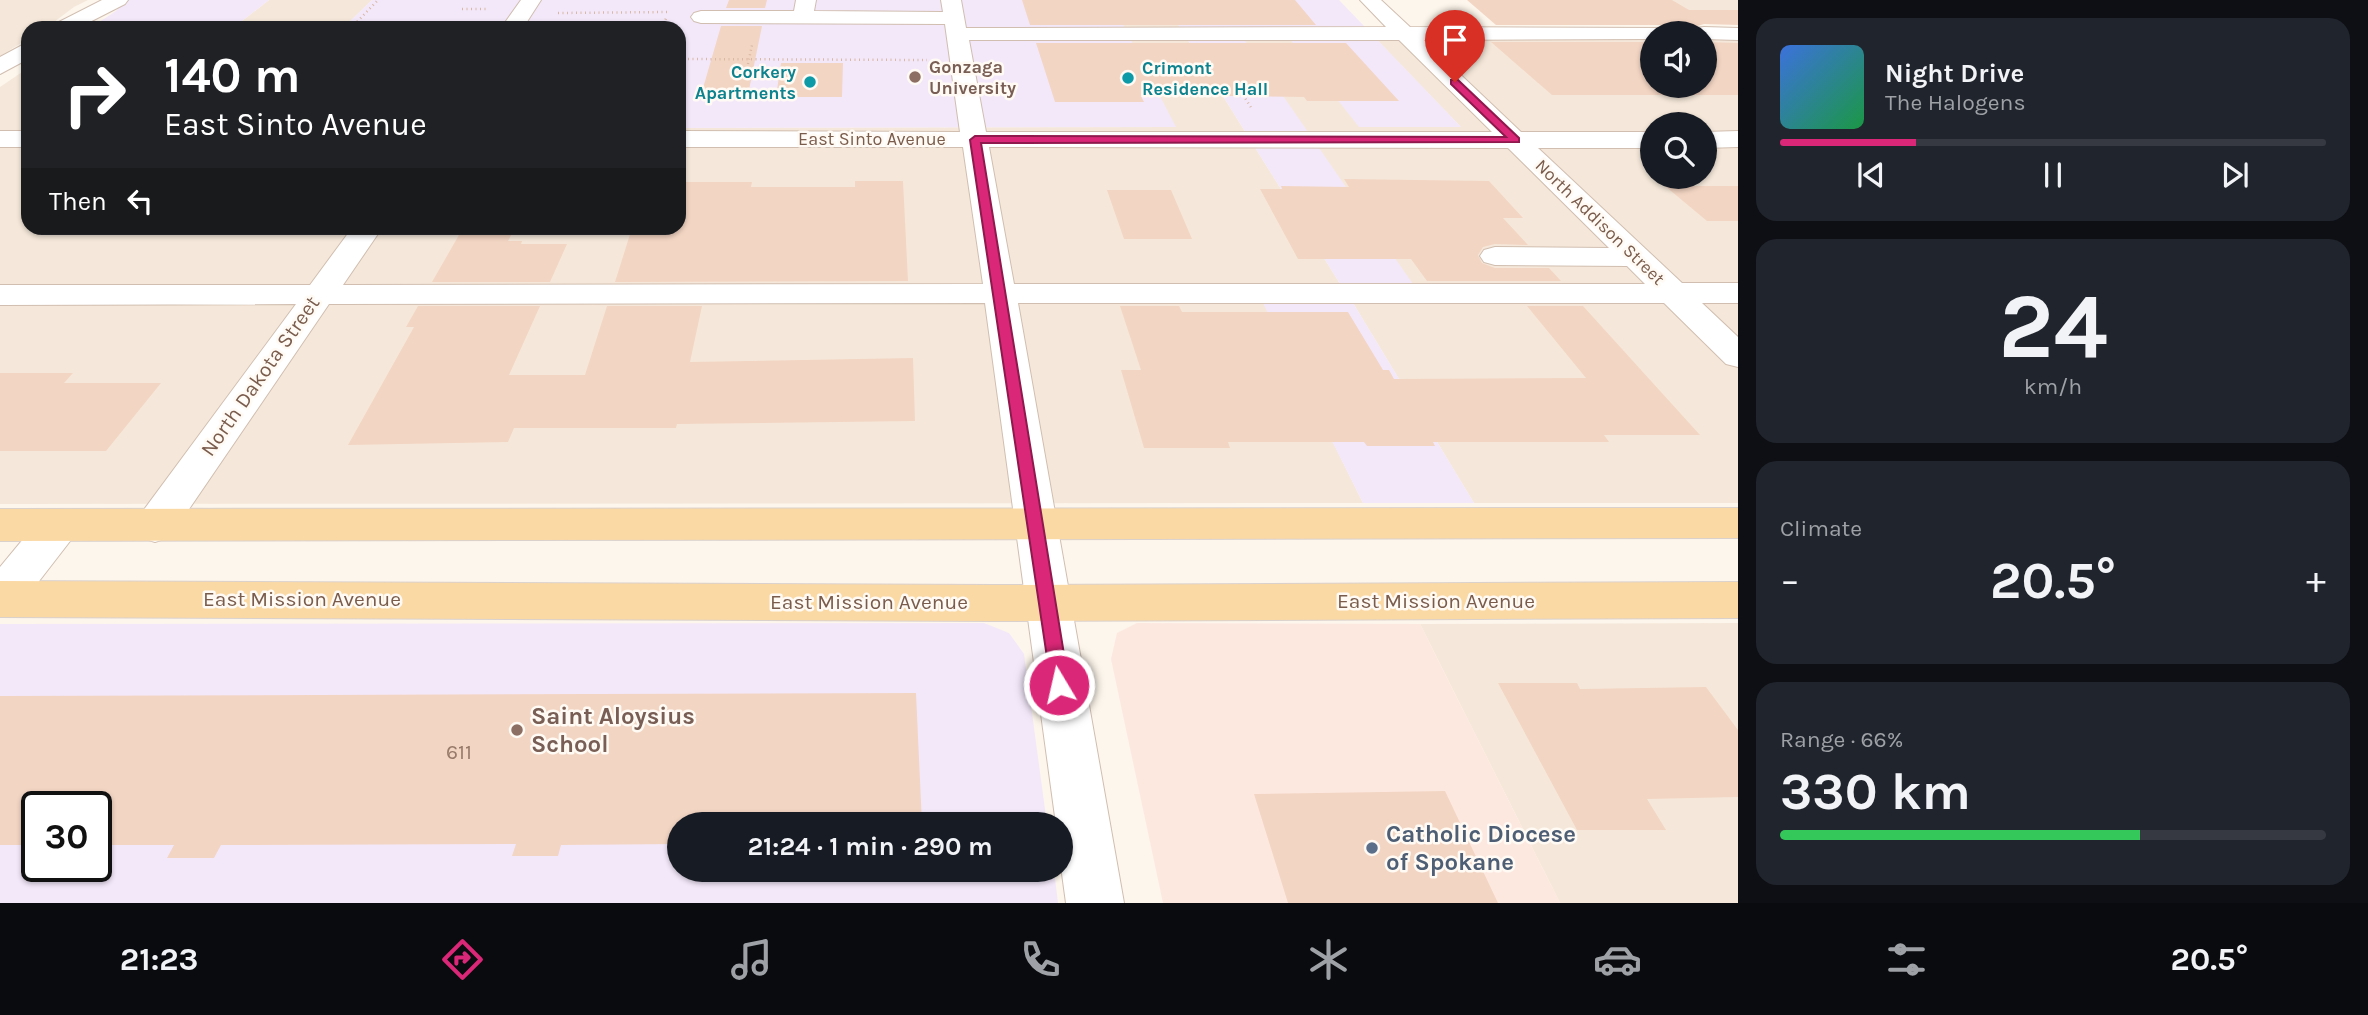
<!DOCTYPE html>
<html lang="en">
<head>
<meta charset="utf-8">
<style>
	:root { --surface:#171b24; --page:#20242c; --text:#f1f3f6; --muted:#9ea1a6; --line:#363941; --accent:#db2777 }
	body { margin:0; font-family:Karla,sans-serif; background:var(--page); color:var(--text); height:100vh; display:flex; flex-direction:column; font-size:26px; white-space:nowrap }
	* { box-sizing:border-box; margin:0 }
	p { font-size:23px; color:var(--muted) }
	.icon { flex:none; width:38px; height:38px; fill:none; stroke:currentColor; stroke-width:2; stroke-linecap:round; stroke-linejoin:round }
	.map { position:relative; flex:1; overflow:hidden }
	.side { display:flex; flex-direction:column; gap:18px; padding:18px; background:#0d0f14; width:630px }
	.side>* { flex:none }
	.hud { position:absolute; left:21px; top:21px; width:665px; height:214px; border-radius:21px; box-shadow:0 2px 5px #0004; background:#202124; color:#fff; overflow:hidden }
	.fabs { position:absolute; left:1640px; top:21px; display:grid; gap:14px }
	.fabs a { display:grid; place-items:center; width:77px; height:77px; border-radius:50%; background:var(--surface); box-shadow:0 2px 5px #0004; font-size:35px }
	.speed { position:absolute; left:21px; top:791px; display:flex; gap:14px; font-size:35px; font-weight:700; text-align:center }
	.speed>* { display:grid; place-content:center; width:91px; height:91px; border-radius:50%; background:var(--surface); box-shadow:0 2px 5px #0004; line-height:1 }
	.speed .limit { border:4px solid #111; border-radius:10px; background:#fff; color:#111 }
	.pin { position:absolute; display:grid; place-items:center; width:60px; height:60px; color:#fff; margin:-72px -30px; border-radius:50% 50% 50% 0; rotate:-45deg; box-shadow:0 0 7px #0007 }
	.pin .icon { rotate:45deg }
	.me { position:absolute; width:77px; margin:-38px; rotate:351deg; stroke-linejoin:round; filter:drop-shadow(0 0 5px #0008) }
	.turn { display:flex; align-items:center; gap:24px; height:147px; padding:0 28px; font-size:32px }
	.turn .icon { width:91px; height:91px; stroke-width:2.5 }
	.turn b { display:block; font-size:49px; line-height:60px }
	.then { display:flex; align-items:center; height:66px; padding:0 28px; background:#0003; gap:14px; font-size:26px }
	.big { font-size:52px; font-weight:700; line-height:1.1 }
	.side .widget { flex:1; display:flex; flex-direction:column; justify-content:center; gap:10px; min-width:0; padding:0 24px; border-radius:21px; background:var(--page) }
	.side .dial { align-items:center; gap:0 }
	.dial b { font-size:91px; line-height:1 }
	.song { display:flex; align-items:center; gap:21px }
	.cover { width:84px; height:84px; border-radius:10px; background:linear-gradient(135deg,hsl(220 70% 55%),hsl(140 70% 35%)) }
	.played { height:7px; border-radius:4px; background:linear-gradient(90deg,var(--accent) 25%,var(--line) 25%) }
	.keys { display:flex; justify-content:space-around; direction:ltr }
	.heat { display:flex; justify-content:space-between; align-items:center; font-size:38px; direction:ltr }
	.charge { height:10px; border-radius:5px; background:linear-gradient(90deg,#34c759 66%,var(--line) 0) }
	.trip { position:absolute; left:667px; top:812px; width:406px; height:70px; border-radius:35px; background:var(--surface); box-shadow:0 2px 5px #0004; font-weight:700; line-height:70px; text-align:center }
	.menu { display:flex; height:112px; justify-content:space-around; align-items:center; background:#090b0e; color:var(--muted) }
	.menu .icon { width:49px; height:49px }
	.menu .active { color:var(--accent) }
	.menu b { font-size:32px; color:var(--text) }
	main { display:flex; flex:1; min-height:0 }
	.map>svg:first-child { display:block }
	.residential { fill:#f5e8da; fill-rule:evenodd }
	.commercial { fill:#fde8e0 }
	.education { fill:#f3e8fa; fill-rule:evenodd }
	.building { fill:#f3d5c3 }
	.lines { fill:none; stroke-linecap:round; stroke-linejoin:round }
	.minor-casing { stroke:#d1beb0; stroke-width:2 }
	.major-casing { stroke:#dad1cd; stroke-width:2 }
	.path { stroke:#d9b8a5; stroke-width:2.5; stroke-dasharray:1 3.5; stroke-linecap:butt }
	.minor { fill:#fff; fill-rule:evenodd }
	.major { fill:#fbd9a5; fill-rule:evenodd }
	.route { fill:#db2777; stroke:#8e194d; stroke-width:2 }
	.education-dot { fill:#8d6e63; stroke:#fffaf3; stroke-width:2.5 }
	.culture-dot { fill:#0f9aa8; stroke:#fffaf3; stroke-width:2.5 }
	.service-dot { fill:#5c6f8a; stroke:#fffaf3; stroke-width:2.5 }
	.labels { text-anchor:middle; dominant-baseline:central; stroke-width:5; stroke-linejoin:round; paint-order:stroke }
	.far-education-label { font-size:18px; font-weight:bold; fill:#785e54; stroke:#fffaf3; text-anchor:start }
	.far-culture-label { font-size:18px; font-weight:bold; fill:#0d838f; stroke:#fffaf3; text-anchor:start }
	.far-street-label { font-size:18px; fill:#7a5c4d; stroke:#fffaf3 }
	.street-label { font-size:21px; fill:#7a5c4d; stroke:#fffaf3 }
	.near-number-label { font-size:21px; fill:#987a6a }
	.near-education-label { font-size:24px; font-weight:bold; fill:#785e54; stroke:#fffaf3; text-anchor:start }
	.near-service-label { font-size:24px; font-weight:bold; fill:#4e5e75; stroke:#fffaf3; text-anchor:start }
</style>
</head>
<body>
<main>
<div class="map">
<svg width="1738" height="903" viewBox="0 0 1738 903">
	<rect width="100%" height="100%" fill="#fdf6ec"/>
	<path class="residential" d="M0 0H88L74 7 46 28H28V39L0 56Z
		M269 0H372L343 28H233Z
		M1110 0H1163L1342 287H1256L1363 503 0 504V87L28 68V228H679V128L1175 127Z
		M1632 0H1738V10H1647Z
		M1242 38H1289L1460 126 1375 38H1652V86H1704L1705 38H1738V503H1474L1353 303H1425ZM1652 124H1704V177H1652Z
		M1738 623V903H1560L1420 624Z"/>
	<path class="commercial" d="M1137 623 1420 624 1560 903H1163L1111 659 1117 633Z"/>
	<path class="education" d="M126 0H269L233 28H90L116 11Z
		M372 0H1110L1176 127 679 128V28H343Z
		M1163 0H1339L1461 127H1359L1289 38H1243L1426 303H1353L1474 503H1363L1255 287H1342Z
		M984 623 1009 633 1024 654 1047 824H679V870H1054L1058 903H0V624ZM37 807H96V866H37Z"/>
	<path class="building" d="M729 0H767L765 8H726Z
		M1022 0H1295L1316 25H1030Z
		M1467 0H1672L1689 10H1738V25L1704 24 1694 27 1690 33H1664L1660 25H1496Z
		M721 26H762L748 95H701Z
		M1491 42H1652V86H1704V42L1738 43V95H1552Z
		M1036 43H1346L1399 101H1307L1304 97 1153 95 1141 96 1144 102H1055Z
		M781 63H843L842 97H776Z
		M1344 179 1489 181 1523 218H1503L1528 245 1495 244 1483 247 1478 255 1482 263 1495 268H1549L1561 281H1427L1411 259H1298L1260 189H1282L1281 186 1349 187Z
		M855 181H903L908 281 615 282 632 228H679V182H752L751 187H855Z
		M1665 186H1738V221H1707Z
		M1107 190H1171L1192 239H1124Z
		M463 228H515L508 241H522L521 244H567L550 282H432Z
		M418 306H540L509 375H585L607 306H702L690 362 913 358 915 421 677 424 676 428H514L508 442 348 445 414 327H406Z
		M1120 306H1179L1182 312H1348L1383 370H1389L1394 379 1586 378 1527 306H1583L1700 435H1604L1609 442H1433L1435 446H1367L1364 442H1228L1230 448H1144L1121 370H1141Z
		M0 373H73L64 383H161L106 451H0Z
		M1498 683H1577L1580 689 1706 687 1738 730V797L1647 799 1666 830H1577Z
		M916 693 922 824H679V844L561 845 558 856H512L516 844 221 845 214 858H167L174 845H96V807H37V845H0V696Z
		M1445 791 1498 903H1288L1254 794Z"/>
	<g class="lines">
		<g class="minor-casing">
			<path id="minor" d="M102 0H128L125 4 78 28H51L55 24Z
				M521 0H541L523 28H501Z
				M796 0H816L814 11 943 12 941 0H961L966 28 1386 27 1360 0H1381L1410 27 1660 28 1662 33H1652V39L1424 40 1521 132H1652V148H1538L1682 283H1738V303H1702L1738 337V367L1726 364 1664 303H1018L1124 903H1066L1060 859V824H1056L985 303 329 304 170 537 155 542 140 537 134 526 140 515 296 304 0 305V285H310L352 228H382L343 285 983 284 963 147H679V131L960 132 945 24 701 23 694 21 691 17 694 13 701 11H794ZM969 40H1399L1492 132H986ZM989 147 1508 148 1609 248 1495 247 1484 250 1480 256 1484 262 1495 265 1627 266 1645 284H1014Z
				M1704 27 1738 28V40L1704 39V33H1693L1696 28Z
				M28 42V59L0 74V57Z
				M0 131H28V147H0Z
				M1738 131V147L1704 148V132Z
				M59 509 74 514 80 525 74 536 16 611 0 616V567L44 514Z"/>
		</g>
		<g class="major-casing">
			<path id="major" d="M1738 508V538L0 541V509Z
				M0 581 993 585 1738 582V618L993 621 0 617Z"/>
		</g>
		<path class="path" d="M462 9H487
			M558 13 668 12
			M448 26 479 24
			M351 28 378 0
			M662 28 667 16
			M679 59 927 60
			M748 64 752 45
			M1243 95 1252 109"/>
		<use href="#minor" class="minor"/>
		<use href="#major" class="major"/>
	</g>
	<path class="route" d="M1451 80H1458L1519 138V142L981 143 1069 685 1066 691 1059 693 1052 691 970 140 975 136 1506 137 1451 84Z"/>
	<g class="education-dot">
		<circle cx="915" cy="77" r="7"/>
		<circle cx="517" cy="730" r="7"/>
	</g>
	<g class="culture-dot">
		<circle cx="1128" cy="78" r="7"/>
		<circle cx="810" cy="82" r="7"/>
	</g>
	<circle class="service-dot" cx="1372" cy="848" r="7"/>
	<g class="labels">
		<g class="far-education-label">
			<text x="929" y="67">Gonzaga<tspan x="929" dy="21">University</tspan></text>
		</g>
		<g class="far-culture-label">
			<text x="1142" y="68">Crimont<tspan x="1142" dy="21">Residence Hall</tspan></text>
			<text x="796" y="72" text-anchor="end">Corkery<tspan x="796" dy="21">Apartments</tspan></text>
		</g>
		<g class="far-street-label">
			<text x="872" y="139">East Sinto Avenue</text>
			<text transform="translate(1600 222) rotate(44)">North Addison Street</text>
		</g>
		<g class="street-label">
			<text transform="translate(260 376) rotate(-55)">North Dakota Street</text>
			<text x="302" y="599">East Mission Avenue</text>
			<text x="1436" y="601">East Mission Avenue</text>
			<text x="869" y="602">East Mission Avenue</text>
		</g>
		<g class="near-number-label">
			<text x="459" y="752">611</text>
		</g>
		<g class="near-education-label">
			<text x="531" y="716">Saint Aloysius<tspan x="531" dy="28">School</tspan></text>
		</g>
		<g class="near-service-label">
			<text x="1386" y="834">Catholic Diocese<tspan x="1386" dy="28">of Spokane</tspan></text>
		</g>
	</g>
</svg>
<div class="fabs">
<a><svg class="icon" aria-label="sound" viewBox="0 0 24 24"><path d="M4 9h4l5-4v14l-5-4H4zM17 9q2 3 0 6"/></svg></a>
<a><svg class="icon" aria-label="search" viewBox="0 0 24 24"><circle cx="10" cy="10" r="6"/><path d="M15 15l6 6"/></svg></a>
</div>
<div class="speed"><div class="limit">30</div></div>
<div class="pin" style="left:1455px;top:82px;background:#d93025"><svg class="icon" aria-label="arrive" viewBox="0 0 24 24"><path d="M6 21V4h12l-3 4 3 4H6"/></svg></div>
<svg class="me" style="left:1059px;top:685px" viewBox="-20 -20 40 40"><circle r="17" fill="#db2777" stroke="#fff" stroke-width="3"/><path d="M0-11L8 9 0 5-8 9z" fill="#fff"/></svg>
<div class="trip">21:24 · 1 min · 290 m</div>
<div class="hud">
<div class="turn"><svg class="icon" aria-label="right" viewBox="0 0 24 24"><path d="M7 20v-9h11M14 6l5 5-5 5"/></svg><div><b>140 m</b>East Sinto Avenue</div></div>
<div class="then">Then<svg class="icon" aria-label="left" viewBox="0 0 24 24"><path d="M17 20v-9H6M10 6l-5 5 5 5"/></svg></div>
</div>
</div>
<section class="side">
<div class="widget">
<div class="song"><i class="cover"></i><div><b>Night Drive</b><p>The Halogens</p></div></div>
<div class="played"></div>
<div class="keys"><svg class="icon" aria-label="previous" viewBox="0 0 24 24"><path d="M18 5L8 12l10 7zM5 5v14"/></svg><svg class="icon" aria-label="pause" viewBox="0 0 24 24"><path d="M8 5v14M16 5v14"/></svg><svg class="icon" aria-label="next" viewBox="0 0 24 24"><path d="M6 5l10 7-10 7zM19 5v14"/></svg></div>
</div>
<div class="widget dial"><b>24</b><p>km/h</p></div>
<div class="widget"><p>Climate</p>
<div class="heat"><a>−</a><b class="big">20.5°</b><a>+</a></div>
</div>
<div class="widget"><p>Range · 66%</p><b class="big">330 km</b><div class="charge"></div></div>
</section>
</main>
<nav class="menu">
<b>21:23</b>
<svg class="icon active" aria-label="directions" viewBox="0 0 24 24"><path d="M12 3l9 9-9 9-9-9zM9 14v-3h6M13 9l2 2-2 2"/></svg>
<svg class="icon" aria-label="music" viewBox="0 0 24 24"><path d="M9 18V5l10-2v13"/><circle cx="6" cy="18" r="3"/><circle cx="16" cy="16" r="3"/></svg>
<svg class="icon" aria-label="phone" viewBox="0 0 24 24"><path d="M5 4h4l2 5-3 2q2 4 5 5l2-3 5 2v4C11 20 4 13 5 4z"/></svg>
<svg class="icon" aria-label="climate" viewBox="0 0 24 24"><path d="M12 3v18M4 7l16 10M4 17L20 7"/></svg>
<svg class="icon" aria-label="car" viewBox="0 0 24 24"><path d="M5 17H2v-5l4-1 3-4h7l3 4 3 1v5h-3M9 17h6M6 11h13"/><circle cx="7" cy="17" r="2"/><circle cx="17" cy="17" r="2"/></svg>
<svg class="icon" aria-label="filters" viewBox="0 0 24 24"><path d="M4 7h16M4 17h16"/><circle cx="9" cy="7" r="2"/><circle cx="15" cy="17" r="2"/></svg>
<b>20.5°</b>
</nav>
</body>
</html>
